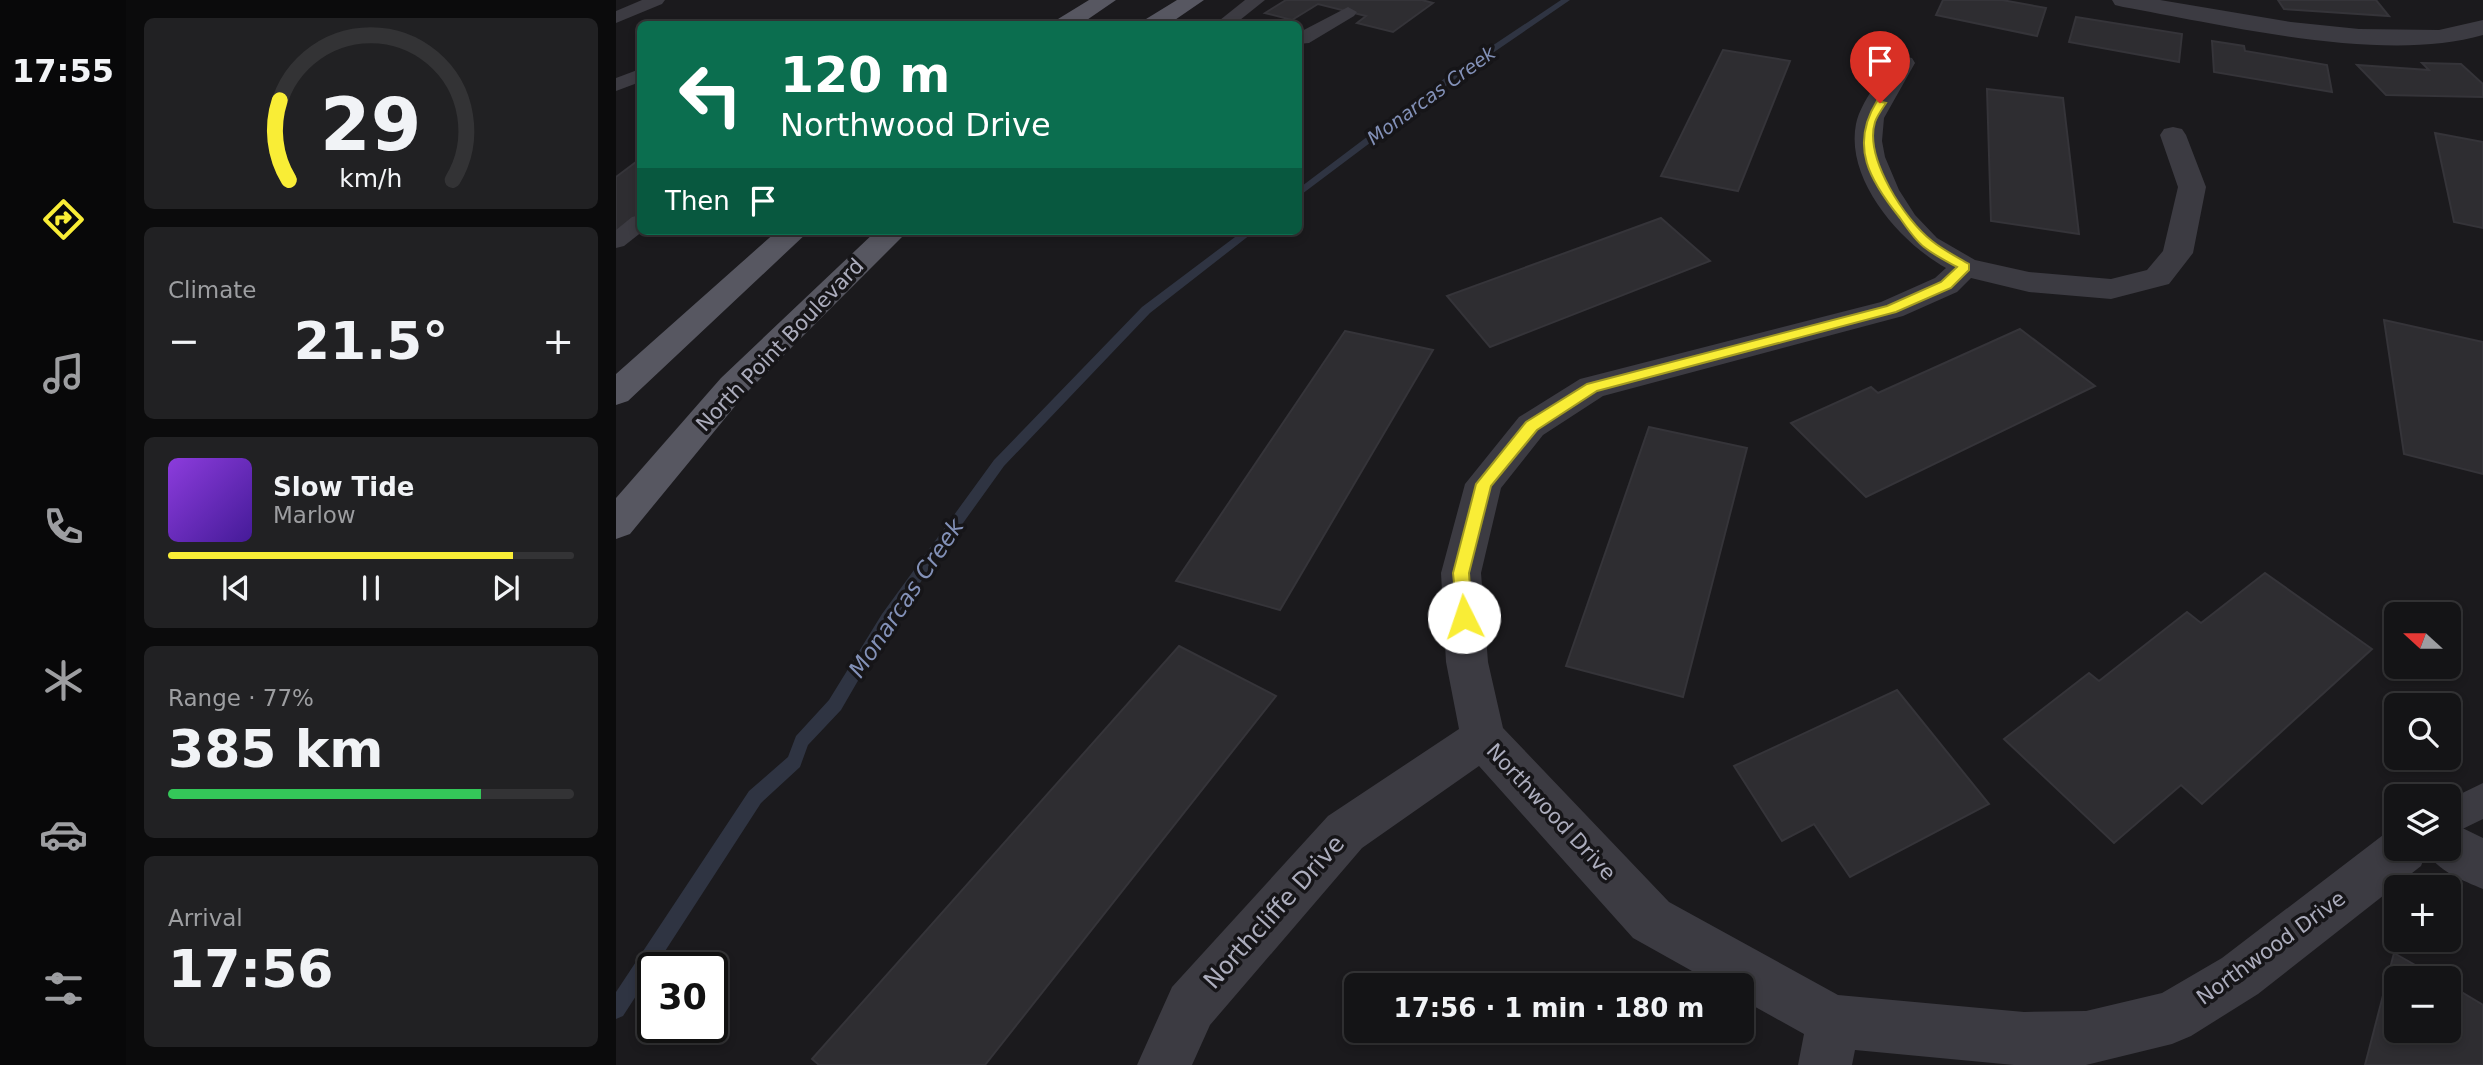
<!DOCTYPE html>
<html lang="en">
<head>
<meta charset="utf-8">
<style>
	:root { --surface:#141416; --page:#212123; --text:#f1f3f6; --muted:#9d9ea1; --line:#333335; --accent:#f9ed36 }
	body { margin:0; font-family:"DejaVu Sans",sans-serif; background:var(--page); color:var(--text); height:100vh; display:flex; flex-direction:column; font-size:26px; white-space:nowrap }
	* { box-sizing:border-box; margin:0 }
	p { font-size:23px; color:var(--muted) }
	.icon { flex:none; width:38px; height:38px; fill:none; stroke:currentColor; stroke-width:2; stroke-linecap:round; stroke-linejoin:round }
	.map { position:relative; flex:1; overflow:hidden }
	.sheet { display:flex; flex-direction:column; gap:18px; padding:18px; background:#0b0b0c; width:490px }
	.sheet>* { flex:none }
	.hud { position:absolute; left:21px; top:21px; width:665px; height:214px; border-radius:10px; box-shadow:0 4px 10px #0003,0 0 0 2px var(--line); background:#0b6e4f; color:#fff; overflow:hidden }
	.needle { width:46px; rotate:291deg }
	.buttons { position:absolute; left:1768px; top:602px; display:grid; gap:14px }
	.buttons a { display:grid; place-items:center; width:77px; height:77px; border-radius:10px; background:var(--surface); box-shadow:0 4px 10px #0003,0 0 0 2px var(--line); font-size:35px }
	.speed { position:absolute; left:21px; top:952px; display:flex; gap:14px; font-size:35px; font-weight:700; text-align:center }
	.speed>* { display:grid; place-content:center; width:91px; height:91px; border-radius:50%; background:var(--surface); box-shadow:0 4px 10px #0003,0 0 0 2px var(--line); line-height:1 }
	.speed .limit { border:4px solid #111; border-radius:10px; background:#fff; color:#111 }
	.pin { position:absolute; display:grid; place-items:center; width:60px; height:60px; color:#fff; margin:-72px -30px; border-radius:50% 50% 50% 0; rotate:-45deg; box-shadow:0 0 7px #0007 }
	.pin .icon { rotate:45deg }
	.me { position:absolute; width:77px; margin:-38px; rotate:356deg; stroke-linejoin:round; filter:drop-shadow(0 0 5px #0008) }
	.turn { display:flex; align-items:center; gap:24px; height:147px; padding:0 28px; font-size:32px }
	.turn .icon { width:91px; height:91px; stroke-width:2.5 }
	.turn b { display:block; font-size:49px; line-height:60px }
	.then { display:flex; align-items:center; height:66px; padding:0 28px; background:#0003; gap:14px; font-size:26px }
	.big { font-size:52px; font-weight:600; line-height:1.1 }
	.sheet .widget { flex:1; display:flex; flex-direction:column; justify-content:center; gap:10px; min-width:0; padding:0 24px; border-radius:10px; background:var(--page) }
	.sheet .dial { align-items:center; gap:0 }
	.dial svg { height:182px; overflow:visible; fill:none; stroke:var(--line); stroke-width:7; stroke-linecap:round; text-anchor:middle }
	.dial text { fill:var(--text); stroke:none }
	.song { display:flex; align-items:center; gap:21px }
	.cover { width:84px; height:84px; border-radius:10px; background:linear-gradient(135deg,hsl(270 70% 55%),hsl(260 70% 35%)) }
	.played { height:7px; border-radius:4px; background:linear-gradient(90deg,var(--accent) 85%,var(--line) 85%) }
	.keys { display:flex; justify-content:space-around; direction:ltr }
	.heat { display:flex; justify-content:space-between; align-items:center; font-size:38px; direction:ltr }
	.charge { height:10px; border-radius:5px; background:linear-gradient(90deg,#34c759 77%,var(--line) 0) }
	.trip { position:absolute; left:728px; top:973px; width:410px; height:70px; border-radius:10px; background:var(--surface); box-shadow:0 4px 10px #0003,0 0 0 2px var(--line); font-weight:600; line-height:70px; text-align:center }
	main { display:flex; flex:1; min-height:0 }
	.tab-bar { display:flex; flex-direction:column; width:126px; justify-content:space-around; align-items:center; background:#080809; color:var(--muted) }
	.tab-bar .icon { width:49px; height:49px }
	.tab-bar .on { color:var(--accent) }
	.tab-bar b { font-size:32px; color:var(--text) }
	.map>svg:first-child { display:block }
	.lines { fill:none; stroke-linecap:round; stroke-linejoin:round }
	.stream { fill:#2f3442; fill-rule:evenodd }
	.building { fill:#2e2d31; stroke:#353439; stroke-width:2 }
	.lane { fill:#3c3b42; fill-rule:evenodd }
	.street { fill:#3c3b42; fill-rule:evenodd }
	.primary { fill:#575761; fill-rule:evenodd }
	.route { fill:#f9ed36; stroke:#a29a23; stroke-width:2 }
	.labels { text-anchor:middle; dominant-baseline:central; stroke-width:7; stroke-linejoin:round; paint-order:stroke }
	.far-water-label { font-size:19px; font-style:italic; fill:#8391b8; stroke:#161518 }
	.street-label { font-size:21px; fill:#acadbd; stroke:#161518 }
	.water-label { font-size:23px; font-style:italic; fill:#8391b8; stroke:#161518 }
	.near-street-label { font-size:24px; fill:#acadbd; stroke:#161518 }
</style>
</head>
<body>
<main>
<nav class="tab-bar">
<b>17:55</b>
<svg class="icon on" aria-label="directions" viewBox="0 0 24 24"><path d="M12 3l9 9-9 9-9-9zM9 14v-3h6M13 9l2 2-2 2"/></svg>
<svg class="icon" aria-label="music" viewBox="0 0 24 24"><path d="M9 18V5l10-2v13"/><circle cx="6" cy="18" r="3"/><circle cx="16" cy="16" r="3"/></svg>
<svg class="icon" aria-label="phone" viewBox="0 0 24 24"><path d="M5 4h4l2 5-3 2q2 4 5 5l2-3 5 2v4C11 20 4 13 5 4z"/></svg>
<svg class="icon" aria-label="climate" viewBox="0 0 24 24"><path d="M12 3v18M4 7l16 10M4 17L20 7"/></svg>
<svg class="icon" aria-label="car" viewBox="0 0 24 24"><path d="M5 17H2v-5l4-1 3-4h7l3 4 3 1v5h-3M9 17h6M6 11h13"/><circle cx="7" cy="17" r="2"/><circle cx="17" cy="17" r="2"/></svg>
<svg class="icon" aria-label="filters" viewBox="0 0 24 24"><path d="M4 7h16M4 17h16"/><circle cx="9" cy="7" r="2"/><circle cx="15" cy="17" r="2"/></svg>
</nav>
<section class="sheet">
<div class="widget dial"><svg viewBox="0 0 100 80">
<path d="M14 69A42 42 0 1 1 86 69"/>
<path d="M14 69A42 42 0 0 1 10 34" stroke="#f9ed36"/>
<text x="50" y="56" font-size="32" font-weight="700">29</text>
<text x="50" y="72" font-size="11">km/h</text>
</svg></div>
<div class="widget"><p>Climate</p>
<div class="heat"><a>−</a><b class="big">21.5°</b><a>+</a></div>
</div>
<div class="widget">
<div class="song"><i class="cover"></i><div><b>Slow Tide</b><p>Marlow</p></div></div>
<div class="played"></div>
<div class="keys"><svg class="icon" aria-label="previous" viewBox="0 0 24 24"><path d="M18 5L8 12l10 7zM5 5v14"/></svg><svg class="icon" aria-label="pause" viewBox="0 0 24 24"><path d="M8 5v14M16 5v14"/></svg><svg class="icon" aria-label="next" viewBox="0 0 24 24"><path d="M6 5l10 7-10 7zM19 5v14"/></svg></div>
</div>
<div class="widget"><p>Range · 77%</p><b class="big">385 km</b><div class="charge"></div></div>
<div class="widget"><p>Arrival</p><b class="big">17:56</b></div>
</section>
<div class="map">
<svg width="1867" height="1065" viewBox="0 0 1867 1065">
	<rect width="100%" height="100%" fill="#1b1a1d"/>
	<g class="lines">
		<path class="stream" d="M945 0H954L843 76 682 197V189L837 72Z
			M627 231H639L534 313 388 466 276 622 225 710 192 745 184 767 145 803 7 1016 0 1019V992L133 791 172 757 180 736 213 700 266 614 378 460 526 307Z"/>
	</g>
	<path class="building" d="M670 0H806L817 3 777 32 741 23 750 16 702 4 676 20 649 13Z
		M1327 0H1386L1430 8 1421 36 1320 15Z
		M1662 0H1760L1773 16 1668 9Z
		M1460 17 1566 34 1563 62 1453 42Z
		M1596 41 1628 46 1629 51 1711 65 1716 92 1598 72Z
		M1107 50 1174 61 1122 191 1045 176Z
		M1806 63 1845 64 1867 84V97L1770 95 1741 65 1813 70Z
		M1371 89 1447 98 1463 234 1375 221Z
		M1819 133 1867 142V228L1838 222Z
		M24 159V214L0 233V177Z
		M1045 218 1094 261 874 347 831 296Z
		M1768 320 1867 342V474L1788 454Z
		M1404 329 1479 386 1250 497 1175 423 1255 387 1262 393Z
		M729 331 817 350 664 610 560 581Z
		M1033 427 1131 448 1067 697 950 666Z
		M1649 573 1756 649 1586 804 1565 785 1498 843 1388 739 1473 673 1483 681 1571 612 1585 623Z
		M563 646 660 696 369 1065H203L196 1059Z
		M1281 690 1373 804 1234 877 1198 824 1166 841 1118 766Z
		M1778 953 1822 978H1780V1031H1832V984L1867 1005V1065H1749Z"/>
	<g class="lines">
		<path class="lane" d="M26 0H49L46 4 0 23V11Z
			M629 0H649L619 24H599Z
			M732 7 741 12 738 16 693 43 682 44V33Z
			M24 69V82L0 91V78Z
			M24 215 27 231 8 246 0 248V230L16 217Z
			M1867 783V819L1832 836V800Z"/>
		<path class="street" d="M1496 0H1544L1675 22 1743 29 1823 30 1867 20V35C1768 64 1609 25 1507 7L1499 5Z
			M1287 56 1296 58 1299 63 1268 118 1266 141 1269 157 1283 190 1299 215 1321 238 1359 260 1413 272 1495 279 1531 270 1547 251 1562 187 1544 135 1548 129 1557 127 1566 129 1570 135 1590 187 1577 253 1553 284 1495 299 1413 292 1355 278 1341 292 1287 316 987 396 927 435 885 488 865 573 872 662 887 728 1053 902 1222 995 1408 1012 1470 1011 1546 993 1606 958 1771 832 1780 829V849H1832V821L1867 838V889C1848 881 1819 870 1811 851L1805 866 1642 994 1575 1036 1556 1044 1470 1065H1398L1239 1050 1236 1065H1182L1188 1034 1125 999V985H1101L1017 938 863 766 746 848 594 1025 576 1065H521L556 987 712 816 843 729 830 662 825 573 849 484 903 417 964 379 1265 302 1319 278 1330 268C1285 243 1229 180 1240 124 1245 101 1266 77 1278 58Z"/>
		<path class="primary" d="M473 0H500L465 24H439L442 19Z
			M561 0H588L553 24H527L530 19Z
			M161 231H193L12 401 0 405V374Z
			M260 231H292L129 394 14 534 0 539V498L105 378Z"/>
	</g>
	<path class="route" d="M1261 101 1270 103C1266 109 1261 116 1259 122 1248 158 1289 220 1316 241 1327 250 1341 257 1353 264V270L1335 288 1280 312 981 391 921 430 875 486 853 573 856 617 854 622H842L837 573 860 484 910 422 971 384 1271 306 1325 282 1341 267C1330 261 1318 255 1308 247 1299 240 1291 228 1284 218 1254 181 1233 146 1261 101Z"/>
	<g class="labels">
		<g class="far-water-label">
			<text transform="translate(815 95) rotate(-36)">Monarcas Creek</text>
		</g>
		<g class="street-label">
			<text transform="translate(164 345) rotate(-46)">North Point Boulevard</text>
			<text transform="translate(935 812) rotate(47)">Northwood Drive</text>
			<text transform="translate(1655 948) rotate(-36)">Northwood Drive</text>
		</g>
		<g class="water-label">
			<text transform="translate(290 598) rotate(-56)">Monarcas Creek</text>
		</g>
		<g class="near-street-label">
			<text transform="translate(658 912) rotate(-48)">Northcliffe Drive</text>
		</g>
	</g>
</svg>
<div class="buttons">
<a><svg class="needle" viewBox="-14 -14 28 28"><path d="M0-13l5 13h-10z" fill="#e53935"/><path d="M0 13l5-13h-10z" fill="#9d9ea1"/></svg></a>
<a><svg class="icon" aria-label="search" viewBox="0 0 24 24"><circle cx="10" cy="10" r="6"/><path d="M15 15l6 6"/></svg></a>
<a><svg class="icon" aria-label="layers" viewBox="0 0 24 24"><path d="M12 4l9 5-9 5-9-5zM3 14l9 5 9-5"/></svg></a>
<a>+</a>
<a>−</a>
</div>
<div class="speed"><div class="limit">30</div></div>
<div class="pin" style="left:1264px;top:103px;background:#d93025"><svg class="icon" aria-label="arrive" viewBox="0 0 24 24"><path d="M6 21V4h12l-3 4 3 4H6"/></svg></div>
<svg class="me" style="left:848px;top:617px" viewBox="-20 -20 40 40"><circle r="19" fill="#fff"/><path d="M0-13L10 11 0 6-10 11z" fill="#f9ed36"/></svg>
<div class="trip">17:56 · 1 min · 180 m</div>
<div class="hud">
<div class="turn"><svg class="icon" aria-label="left" viewBox="0 0 24 24"><path d="M17 20v-9H6M10 6l-5 5 5 5"/></svg><div><b>120 m</b>Northwood Drive</div></div>
<div class="then">Then<svg class="icon" aria-label="arrive" viewBox="0 0 24 24"><path d="M6 21V4h12l-3 4 3 4H6"/></svg></div>
</div>
</div>
</main>
</body>
</html>
